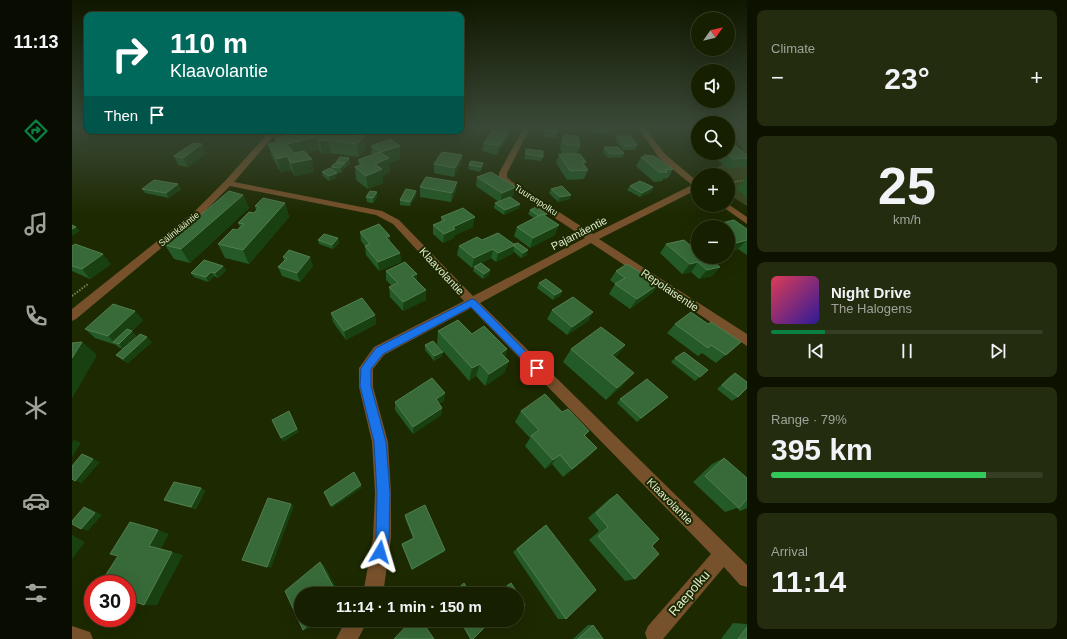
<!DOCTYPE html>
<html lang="en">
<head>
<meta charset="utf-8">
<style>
	:root { --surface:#161f00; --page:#232c0f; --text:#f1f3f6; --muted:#9ea299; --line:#353d22; --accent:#0b8043 }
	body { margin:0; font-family:Arial,sans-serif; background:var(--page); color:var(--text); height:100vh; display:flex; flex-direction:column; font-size:15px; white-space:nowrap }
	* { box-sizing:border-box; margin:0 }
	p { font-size:13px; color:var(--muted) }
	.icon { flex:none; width:22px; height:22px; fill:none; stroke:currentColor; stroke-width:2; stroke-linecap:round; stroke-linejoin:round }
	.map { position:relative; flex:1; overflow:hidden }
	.details { display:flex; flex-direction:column; gap:10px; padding:10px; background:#0c1100; width:320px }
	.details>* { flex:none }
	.top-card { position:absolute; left:12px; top:12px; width:380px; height:122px; border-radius:8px; box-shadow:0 4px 16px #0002,0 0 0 1px var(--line); background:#00695c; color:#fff; overflow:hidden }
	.needle { width:26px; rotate:56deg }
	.controls { position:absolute; left:619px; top:12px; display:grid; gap:8px }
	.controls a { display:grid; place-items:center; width:44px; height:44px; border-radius:50%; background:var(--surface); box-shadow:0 4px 16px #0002,0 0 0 1px var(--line); font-size:20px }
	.speed { position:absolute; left:12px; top:575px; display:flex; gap:8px; font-size:20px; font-weight:700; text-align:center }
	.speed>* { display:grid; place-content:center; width:52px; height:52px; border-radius:50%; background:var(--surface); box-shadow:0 4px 16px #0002,0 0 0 1px var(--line); line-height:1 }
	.speed .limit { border:6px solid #d22; background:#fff; color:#111 }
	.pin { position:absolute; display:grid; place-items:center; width:34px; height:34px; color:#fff; margin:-17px; border-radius:8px; box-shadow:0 2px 6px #0006 }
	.me { position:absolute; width:44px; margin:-22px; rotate:7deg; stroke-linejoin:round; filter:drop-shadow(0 0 3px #0008) }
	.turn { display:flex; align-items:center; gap:14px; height:84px; padding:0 20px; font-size:18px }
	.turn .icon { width:52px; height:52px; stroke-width:2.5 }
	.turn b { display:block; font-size:28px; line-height:34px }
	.then { display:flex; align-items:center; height:38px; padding:0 20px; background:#0003; gap:8px; font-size:15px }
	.big { font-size:30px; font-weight:700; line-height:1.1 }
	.details .card { flex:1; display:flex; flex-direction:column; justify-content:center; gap:6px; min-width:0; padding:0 14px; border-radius:8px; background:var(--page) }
	.details .dial { align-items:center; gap:0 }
	.dial b { font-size:52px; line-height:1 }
	.song { display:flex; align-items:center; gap:12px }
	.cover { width:48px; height:48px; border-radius:6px; background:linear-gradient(135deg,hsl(350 70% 55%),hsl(250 70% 35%)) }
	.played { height:4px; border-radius:2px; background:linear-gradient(90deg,var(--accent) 20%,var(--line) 20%) }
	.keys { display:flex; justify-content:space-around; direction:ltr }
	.heat { display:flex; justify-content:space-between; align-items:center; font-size:22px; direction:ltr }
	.charge { height:6px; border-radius:3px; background:linear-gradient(90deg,#34c759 79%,var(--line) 0) }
	.trip { position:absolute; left:222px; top:587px; width:230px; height:40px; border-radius:20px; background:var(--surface); box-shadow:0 4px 16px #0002,0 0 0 1px var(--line); font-weight:700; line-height:40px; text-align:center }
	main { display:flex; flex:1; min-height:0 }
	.menu { display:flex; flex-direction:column; width:72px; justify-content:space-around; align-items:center; background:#090c00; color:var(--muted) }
	.menu .icon { width:28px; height:28px }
	.menu .current { color:var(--accent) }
	.menu b { font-size:18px; color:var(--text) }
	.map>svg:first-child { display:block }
	.green { fill:#38461b }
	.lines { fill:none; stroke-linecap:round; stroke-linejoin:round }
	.path-far1 { stroke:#76825e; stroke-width:1.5; stroke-dasharray:1.5 1.5; stroke-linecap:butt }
	.path { stroke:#76825e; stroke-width:2; stroke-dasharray:1.5 1.5; stroke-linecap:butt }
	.minor { fill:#77512b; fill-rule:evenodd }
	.major { fill:#c87a1a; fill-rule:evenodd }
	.wall { fill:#235a27 }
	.shaded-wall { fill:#184010 }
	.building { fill:#376a38; stroke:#527e50 }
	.route { fill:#1a73e8; stroke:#114b97 }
	.labels { text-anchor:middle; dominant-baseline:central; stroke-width:4; stroke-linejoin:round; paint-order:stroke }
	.far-street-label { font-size:9px; fill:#dfebcd; stroke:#1d2900 }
	.street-label { font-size:11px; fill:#dfebcd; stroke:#1d2900 }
	.near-street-label { font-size:13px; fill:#dfebcd; stroke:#1d2900 }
</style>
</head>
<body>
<main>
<nav class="menu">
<b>11:13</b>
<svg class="icon current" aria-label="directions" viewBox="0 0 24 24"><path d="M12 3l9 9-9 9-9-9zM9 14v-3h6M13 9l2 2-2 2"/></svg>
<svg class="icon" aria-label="music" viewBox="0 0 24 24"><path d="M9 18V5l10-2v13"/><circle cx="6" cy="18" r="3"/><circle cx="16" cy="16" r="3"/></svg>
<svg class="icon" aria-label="phone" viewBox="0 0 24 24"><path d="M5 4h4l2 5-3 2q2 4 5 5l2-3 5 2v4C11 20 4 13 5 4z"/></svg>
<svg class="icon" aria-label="climate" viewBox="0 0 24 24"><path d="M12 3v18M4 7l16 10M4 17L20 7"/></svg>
<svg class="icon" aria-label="car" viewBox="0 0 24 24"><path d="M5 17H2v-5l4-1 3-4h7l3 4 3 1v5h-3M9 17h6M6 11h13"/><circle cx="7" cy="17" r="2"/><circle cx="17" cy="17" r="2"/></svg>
<svg class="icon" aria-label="filters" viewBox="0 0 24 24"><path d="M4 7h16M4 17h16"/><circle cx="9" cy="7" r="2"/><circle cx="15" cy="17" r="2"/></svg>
</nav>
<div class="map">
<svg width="675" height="639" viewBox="0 0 675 639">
	<rect width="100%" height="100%" fill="#1d2900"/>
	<path class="green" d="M656 126H675V206L656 194V175H634L671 150 656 129Z"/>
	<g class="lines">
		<path class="path-far1" d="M656 183 675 180"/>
		<path class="path" d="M0 296 16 284"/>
		<path class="minor" d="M565 126H571L593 154 626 182V189L527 239 675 334V346L519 243 408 303 675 565V587L668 585 652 567 591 639H575L573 633 576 626 639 554 399 308 312 355 301 369V387L316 442 319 493V538L311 594H291L301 538 303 493 300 442 287 387V368L302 347 392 301 321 224 304 215 158 186 129 215 4 319 0 321V309L123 211 153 181 198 131H206L162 182 310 211 327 220 401 296 513 238 433 185 427 177V173L451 129 457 130 435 173V177L439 181 521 234 620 185 587 158Z
			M656 204 675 217V224L648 205Z
			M274 620H296L286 639H264Z
			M0 626 18 632 21 639H0Z"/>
		<path class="major" d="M0 126H6L0 129Z"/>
	</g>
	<path class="wall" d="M425 126H441L436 134 424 131Z
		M489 126H504L502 130 489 128Z
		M520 126H554L553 128 537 126 538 130 536 134 520 132 519 128Z
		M580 126H592L591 128 580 127Z
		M486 128 483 138 471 136 472 131Z
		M656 128 659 132 656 137Z
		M146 131H166L163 134 146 133Z
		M250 133 293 136 294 149 286 157 259 153 250 154 247 150 234 153 242 172 223 176 219 170 209 172 200 157 196 144 204 142 203 138Z
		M435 134 433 143 425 155 410 151 412 143Z
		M491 135 508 146 505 154 514 162 512 165 516 170 512 179 495 180 484 163 487 154H495L489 153 488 144Z
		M545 136 565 145 563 150H551L543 141Z
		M673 143H675V151L670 148Z
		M130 144 134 153 116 167 106 165 102 156Z
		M299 146H328V159L317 163 318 172 311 175V183L296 189 284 180 283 167 287 165 286 160 300 155Z
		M532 147 552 153 550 157 536 158 531 152Z
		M454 149 471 157 469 161 452 159Z
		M639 153H656L675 155V165L673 167 655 168 639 154Z
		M390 155 389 164 382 177 362 173V164Z
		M572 155 601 169 596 178 591 179 590 181 582 182 564 166 569 157H571Z
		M277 158 278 163 273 168 272 167V169L269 173 264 172 265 177 257 181 251 176 250 172 260 170 259 167 264 163V162Z
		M411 163 410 168 408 172 396 169 397 165Z
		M675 176V198L665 189Z
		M405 177 441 196 439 197 447 208 432 215 422 208 423 203 427 202 404 186Z
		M558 186 581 187 579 192 568 197 555 190Z
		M348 187 384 191 379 202 348 197Z
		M70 189H109L97 198 73 193Z
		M479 189 498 199 486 202 477 193Z
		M344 191V195L338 206 328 205V200Z
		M305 192V197L301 203 295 202 294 197Z
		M171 195 177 208 118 263 102 259 93 245Z
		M213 203 217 217 177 264 153 258 146 244 165 230 168 227 166 223 182 213 184 210 183 206Z
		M458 210 474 217 483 235 458 248 442 236 445 227 462 218 456 214Z
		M369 217 401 227 383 235 382 238 371 243 361 234V225L369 222Z
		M650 223 675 229V255L666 249 656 252V227H647Z
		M288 232 318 236V242L328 253 329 262 307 271 294 255 293 246 289 241Z
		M426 233 455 255 449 258 441 251 440 254 424 262 419 258 409 263 417 275 411 279 401 271 402 267 400 268 385 255 387 246 410 240Z
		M266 238 267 243 261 249 247 244 246 240Z
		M594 244 634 258 648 267 640 276 627 279 619 272 610 274 588 253Z
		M0 246 39 264 18 279 0 271Z
		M211 257 241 266 228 282 210 276 206 267 212 261Z
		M151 266 154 270 146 278 142 276 136 282 122 277 119 273Z
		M314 271 345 274V281L354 290V300L331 311 318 297 317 287 320 286 314 280Z
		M544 271 587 284 580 293 558 309 537 294 543 284 538 280Z
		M467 283 490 291 488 296 481 300 465 288Z
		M480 310 521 312 516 321 495 335 475 319Z
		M259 313 303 315 304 324 274 340 261 322Z
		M71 320 60 331 64 336 51 348 80 342 56 363 49 359 44 355 51 349 46 347 44 345 23 338 13 329Z
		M603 324H636L669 342 644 363 630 353 626 356 595 333Z
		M366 331 400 334 435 349 433 357 437 361 432 373 413 386 404 376 397 381 365 344Z
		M353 345 370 356 362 361 353 350Z
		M553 345 543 358 551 385 534 400 491 362 499 349Z
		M603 358 636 370 623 381 599 362Z
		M663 373 666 397 660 401 645 389 657 377Z
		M596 397 565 422 545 403 548 399Z
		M372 401 367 404 370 408 369 415 341 434 323 410V402Z
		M449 411 490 412 517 431 513 436 525 448 515 458 491 477 480 464 473 469 453 446 458 438 443 422Z
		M652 458 675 478V508L668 511 665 508 653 512 621 482 640 464Z
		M129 488 133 491 124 509 97 502 92 500Z
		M545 494 563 579 553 581 517 540 527 531 516 518 537 499Z
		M333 515 373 550 372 552 340 570 330 546V544L341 538 333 518Z
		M474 525 494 619H486L441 552 468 529Z
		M439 583 445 594H425L436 584Z
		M387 620H411L401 639H398Z
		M661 623 675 624V639H649Z
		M516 625H521L531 639H501Z"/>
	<path class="shaded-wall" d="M437 126H441L436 134Z
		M161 131H166L163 134Z
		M435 134 433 143 425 155 427 146Z
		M293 136 294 149 286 157 285 144Z
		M245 137 247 150 219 157 215 144Z
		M256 140 259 153 250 154 248 141Z
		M130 144 134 153 116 167 111 158Z
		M328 146V159L317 163 318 172 311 175V183L296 189 294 176 303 164 309 152Z
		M390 155 389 164 382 177 383 168Z
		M215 156 219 170 209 172 205 159Z
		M277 158 278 163 273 168V163Z
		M240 159 242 172 223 176 219 163Z
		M272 164V169L269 173 268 168Z
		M265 173V177L257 181V176Z
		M385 182 384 191 379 202 380 193Z
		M106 184 109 189 97 198 94 193Z
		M444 187 441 196 428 202 430 193Z
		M581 187 579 192 568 197 570 193Z
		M344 191V195L338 206V202Z
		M305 192V197L301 203V198Z
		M171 195 177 208 118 263 109 249Z
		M499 195 498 199 486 202 488 197Z
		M213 203 217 217 177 264 171 250Z
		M448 204 447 208 432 215 433 210Z
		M403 217 401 227 383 235 382 238 371 243 372 234 381 227Z
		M487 225 483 235 458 248 461 238Z
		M4 227 8 231 0 236V229Z
		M318 236V245L314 237Z
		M266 238 267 243 261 249 260 245Z
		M675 240 666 249 656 252 664 243Z
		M443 245 440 254 424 262 426 253Z
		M421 249 419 258 400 268 402 258Z
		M456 250 455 255 449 258 451 253Z
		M328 253 329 262 307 271 306 262Z
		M31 254 39 264 18 279 10 269Z
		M238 257 241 266 228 282 225 273Z
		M626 262 619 272 610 274 618 264Z
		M151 266 154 270 146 278 143 273Z
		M648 267 640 276 627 279 635 270Z
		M418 270 417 275 411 279 412 274Z
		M139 272 142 276 136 282 134 277Z
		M345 274V283L340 276Z
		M587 284 580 293 558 309 565 299Z
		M354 290V300L331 311V302Z
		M490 291 488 296 481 300 483 295Z
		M63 311 71 320 46 344 43 343 36 336Z
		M521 312 516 321 495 335 500 327Z
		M303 315 304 324 274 340 272 331Z
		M60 331 64 336 51 349 47 344Z
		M75 337 80 342 56 363 51 359Z
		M10 342 25 355 0 399V358Z
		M553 345 543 358 540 355Z
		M435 349 431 362 429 353Z
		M371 352 370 356 362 361V356Z
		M437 361 432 373 413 386 417 374Z
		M408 364 404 376 397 381 400 368Z
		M562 373 551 385 534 400 545 388Z
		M373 393 372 401 363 407 364 399Z
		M370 408 369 415 341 434V427Z
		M219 415 227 432 211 442 209 438Z
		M2 439 9 443 0 457V443Z
		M525 448 515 458 491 477 500 469Z
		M488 455 480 464 473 469 481 460Z
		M21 459 28 462 10 483 3 481Z
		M289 485 290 488 260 508 259 506Z
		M129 488 133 491 124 509 119 507Z
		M219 504 222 506 199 568 195 567Z
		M12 507 19 509 30 515 16 531 9 529Z
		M86 530 97 534 89 549 111 555 85 605H72L77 546Z
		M0 535 13 542 0 559Z
		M373 550 372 552 340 570V569Z
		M248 562 252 565 268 594H265Z
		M242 620H247L236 629 231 630Z"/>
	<path class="building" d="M474 126 486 128 484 133 472 131Z
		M521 126H537L538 130 521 128Z
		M656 128 659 132 656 131Z
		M237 131H248L250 133 261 131 263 133 293 136 285 144 256 140 248 141 245 137 215 144 222 153 232 151 240 159 219 163 215 156 205 159 196 144 205 142 203 138Z
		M420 131 435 134 427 146 412 143Z
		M491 135 506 136 508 146 492 144Z
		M545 136H558L565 145 553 146Z
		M318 139 328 146 309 152 299 146Z
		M121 143 130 144 111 158 102 156Z
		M656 145H662L675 155V158L661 159 654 153H656Z
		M532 147H546L552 153 538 154Z
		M454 149 471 151V157L454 154Z
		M308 152 317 158 303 164 310 169 294 176 283 167 291 164 286 160Z
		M370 152 390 155 383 168 362 164Z
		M487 154H508L514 162H510L516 170 498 171Z
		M572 155 582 156 601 169 593 170 595 172H587L569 157H574Z
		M268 157 277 158 273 163 264 162Z
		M399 161 411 163 409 167 397 165Z
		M263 163 272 164 268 168 259 167Z
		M258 168 265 173 257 176 250 172Z
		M419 172 444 187 430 193 405 177Z
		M354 177 385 182 380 193 348 187Z
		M82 180 106 184 94 193 70 189Z
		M568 181 581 187 570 193 558 186Z
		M490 186 499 195 488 197 479 189Z
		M334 189 344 191 338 202 328 200Z
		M157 191 171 195 109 249 93 245Z
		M298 191 305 192 301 198 294 197Z
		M438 197 448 204 433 210 423 203Z
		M191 198 213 203 171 250 146 244 161 229 165 230 172 224 166 223 177 212 182 213 187 207 183 206Z
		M464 207 475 214 472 215 470 214 467 216 458 210Z
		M391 208 403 217 381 227 383 229 372 234 361 225 373 220 369 217Z
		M470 214 487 225 461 238 445 227Z
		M662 220 675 229V240L664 243 656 237V227H654H656L650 223Z
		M307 224 318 236 314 237 328 253 306 262 293 246 298 244 288 232Z
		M0 225 4 227 0 229Z
		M426 233 443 245 426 253 421 249 402 258 387 246 405 237 410 240Z
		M252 234 266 238 260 245 246 240Z
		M612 240 626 252V257H632L634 258H637L648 267 635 270 626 262 618 264 594 244Z
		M446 243 456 250 451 253 442 246V244Z
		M3 244 31 254 10 269 0 266V246Z
		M217 250 238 257 225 273 206 267 215 258 211 257Z
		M132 260 151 266 143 273 139 272 134 277 119 273Z
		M333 262 345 274 340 276 354 290 331 302 317 287 326 283 314 271Z
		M409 263 418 270 412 274 402 267Z
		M555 264 587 284 565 299 543 284 553 278 544 271Z
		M474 279 490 291 483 295 467 283Z
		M501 297 521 312 500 327 480 310Z
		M290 298 303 315 272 331 259 313Z
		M41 304 63 311 36 336 13 329Z
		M619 312 636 324 639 322 669 342 654 355 639 345 636 348 603 324Z
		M386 320 400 334 412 326 435 349 429 353 437 361 417 374 408 364 400 368 366 331Z
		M529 327 553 345 540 355 562 373 545 388 499 349Z
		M55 329 60 331 47 344 41 342Z
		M68 334 75 337 51 359 44 355Z
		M361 341 371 352 362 356 353 345Z
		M10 342 0 358V343Z
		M612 352 636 370 628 377 603 358Z
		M663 373 675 382V388L666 397 650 385Z
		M360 378 373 393 364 399 370 408 341 427 323 402Z
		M575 379 596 397 569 418 548 399Z
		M473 394 490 412 496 409 517 431 512 435 525 448 500 469 488 455 481 460 459 436 467 430 449 411Z
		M217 411 225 429 209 438 200 420Z
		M10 454 21 459 3 481 0 479V466Z
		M652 458 675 478V500V499L667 508 633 476Z
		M282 472 289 485 259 506 252 492Z
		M102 482 129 488 119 507 92 500Z
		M545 494 587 539 580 546 587 554 563 579 526 536 536 527 524 513Z
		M196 498 219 504 195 567 170 560Z
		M353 505 373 550 340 569 330 544 342 538 333 515Z
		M12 507 23 513 9 529 0 524V521Z
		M58 522 86 530 77 546 100 552 72 605 55 599V584H54V583L33 576 46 556 38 554Z
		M474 525 524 590 494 619 445 549Z
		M248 562 265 594H229V620H242L231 630 213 591Z
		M392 583 398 594H380Z
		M439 583 453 605 445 612V594H426Z
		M340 620H349L362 639H322Z
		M388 620H411L415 625 401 639H399Z
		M521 625 531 639H506Z
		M675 627V639H666Z"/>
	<linearGradient id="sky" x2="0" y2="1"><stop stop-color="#101700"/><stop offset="0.59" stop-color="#3a4937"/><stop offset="1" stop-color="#3a4937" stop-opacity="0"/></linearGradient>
	<rect width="675" height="215" fill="url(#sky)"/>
	<path class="route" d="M400 299 403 300 470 368 465 372 462 371 399 307 311 354 299 369V386L314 442 318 493 317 538 313 557 308 559 303 557 301 552 304 538 305 493 302 442 288 386 289 368 304 348Z"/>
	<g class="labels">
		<g class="far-street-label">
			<text transform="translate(464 200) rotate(33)">Tuurenpolku</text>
			<text transform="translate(107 229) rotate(-39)">Sälinkääntie</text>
		</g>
		<g class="street-label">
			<text transform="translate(507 233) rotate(-27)">Pajamäentie</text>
			<text transform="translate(370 271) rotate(47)">Klaavolantie</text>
			<text transform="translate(598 290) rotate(34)">Repolaisentie</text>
			<text transform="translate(598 501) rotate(45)">Klaavolantie</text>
		</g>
		<g class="near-street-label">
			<text transform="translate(617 593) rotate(-49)">Raepolku</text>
		</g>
	</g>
</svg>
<div class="controls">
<a><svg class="needle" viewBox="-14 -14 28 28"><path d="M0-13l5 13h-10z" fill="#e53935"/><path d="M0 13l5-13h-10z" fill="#9ea299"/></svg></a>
<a><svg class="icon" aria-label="sound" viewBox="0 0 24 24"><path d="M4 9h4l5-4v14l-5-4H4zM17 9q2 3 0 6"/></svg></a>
<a><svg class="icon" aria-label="search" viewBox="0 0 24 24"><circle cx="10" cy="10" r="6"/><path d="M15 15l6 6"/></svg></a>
<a>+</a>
<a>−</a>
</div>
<div class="speed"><div class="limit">30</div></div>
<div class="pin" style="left:465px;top:368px;background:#d93025"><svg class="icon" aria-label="arrive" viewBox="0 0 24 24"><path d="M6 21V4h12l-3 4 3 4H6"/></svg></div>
<svg class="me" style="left:308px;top:552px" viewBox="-20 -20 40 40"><path d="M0-17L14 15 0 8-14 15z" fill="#1a73e8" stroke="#fff" stroke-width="4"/></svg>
<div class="trip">11:14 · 1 min · 150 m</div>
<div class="top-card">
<div class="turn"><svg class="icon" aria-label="right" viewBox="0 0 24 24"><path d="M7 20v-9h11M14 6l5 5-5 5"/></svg><div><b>110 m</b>Klaavolantie</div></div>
<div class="then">Then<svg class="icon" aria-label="arrive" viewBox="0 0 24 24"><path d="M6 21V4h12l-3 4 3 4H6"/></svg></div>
</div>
</div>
<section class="details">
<div class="card"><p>Climate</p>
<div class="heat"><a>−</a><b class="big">23°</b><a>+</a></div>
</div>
<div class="card dial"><b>25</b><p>km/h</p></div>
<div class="card">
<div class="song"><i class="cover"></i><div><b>Night Drive</b><p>The Halogens</p></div></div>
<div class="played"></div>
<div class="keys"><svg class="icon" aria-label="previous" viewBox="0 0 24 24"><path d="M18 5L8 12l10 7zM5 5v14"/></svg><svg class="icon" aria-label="pause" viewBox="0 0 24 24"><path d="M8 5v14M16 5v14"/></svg><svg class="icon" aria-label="next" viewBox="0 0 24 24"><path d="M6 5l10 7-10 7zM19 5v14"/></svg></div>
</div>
<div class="card"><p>Range · 79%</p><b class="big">395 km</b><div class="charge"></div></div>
<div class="card"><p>Arrival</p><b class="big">11:14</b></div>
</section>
</main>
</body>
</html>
